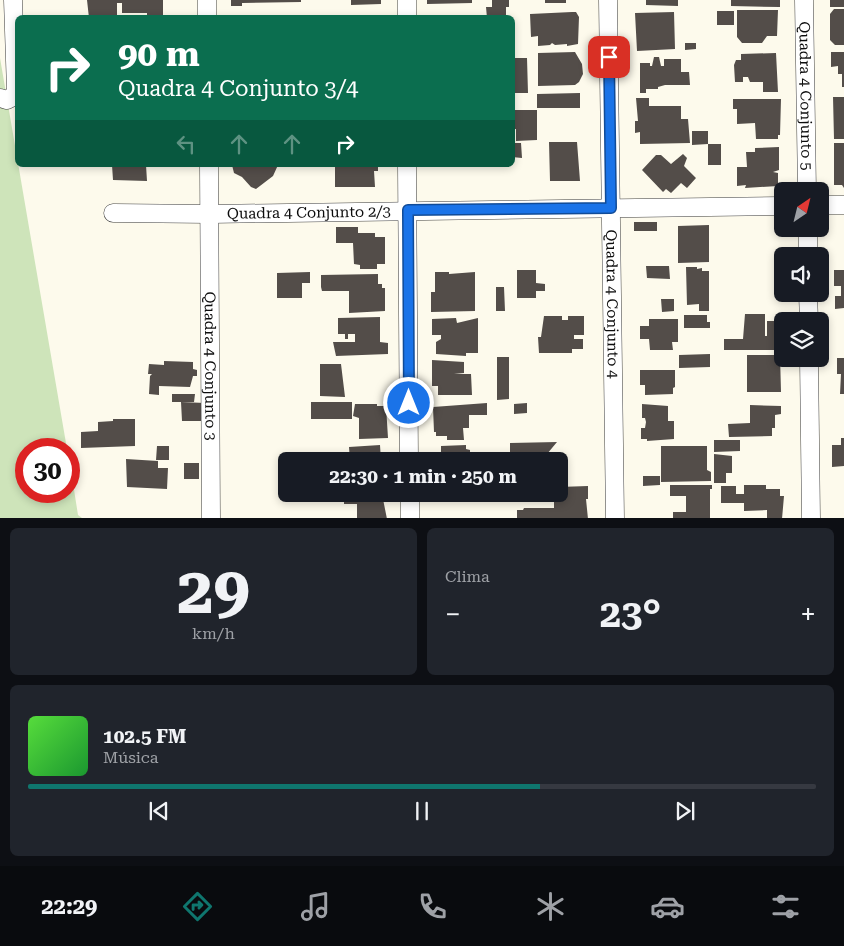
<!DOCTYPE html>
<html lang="pt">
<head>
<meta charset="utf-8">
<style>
	:root { --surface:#171b24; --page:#20242c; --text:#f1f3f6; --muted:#9ea1a6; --line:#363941; --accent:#0f766e }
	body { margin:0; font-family:"Roboto Serif",serif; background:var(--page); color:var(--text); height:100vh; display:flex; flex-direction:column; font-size:19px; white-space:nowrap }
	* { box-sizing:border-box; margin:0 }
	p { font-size:16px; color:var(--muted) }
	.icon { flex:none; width:28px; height:28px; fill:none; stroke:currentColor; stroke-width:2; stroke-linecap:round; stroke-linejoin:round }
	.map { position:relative; height:518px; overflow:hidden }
	.drawer { display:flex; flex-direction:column; gap:10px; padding:10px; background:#0d0f14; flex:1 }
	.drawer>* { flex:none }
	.hud { position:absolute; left:15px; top:15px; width:500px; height:152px; border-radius:8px; box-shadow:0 2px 8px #0003; background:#0b6e4f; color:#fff; overflow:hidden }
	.needle { width:32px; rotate:35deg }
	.controls { position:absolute; left:774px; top:182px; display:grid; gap:10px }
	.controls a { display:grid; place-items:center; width:55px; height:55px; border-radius:8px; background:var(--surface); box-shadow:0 2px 8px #0003; font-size:25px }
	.speed { position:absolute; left:15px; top:438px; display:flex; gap:10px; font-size:25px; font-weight:700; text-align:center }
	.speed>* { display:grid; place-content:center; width:65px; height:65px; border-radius:50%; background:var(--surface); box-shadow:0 2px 8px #0003; line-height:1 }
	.speed .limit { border:8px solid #d22; background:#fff; color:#111 }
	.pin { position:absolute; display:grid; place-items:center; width:42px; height:42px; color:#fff; margin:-21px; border-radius:10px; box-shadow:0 2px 8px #0006 }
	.me { position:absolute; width:55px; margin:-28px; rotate:0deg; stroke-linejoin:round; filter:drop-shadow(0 0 4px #0008) }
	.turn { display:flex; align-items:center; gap:18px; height:105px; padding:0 20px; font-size:22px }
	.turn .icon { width:65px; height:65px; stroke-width:2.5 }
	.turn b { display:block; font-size:35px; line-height:42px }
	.lanes { display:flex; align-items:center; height:48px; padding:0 20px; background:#0003; justify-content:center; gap:25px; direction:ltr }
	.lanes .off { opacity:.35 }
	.big { font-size:38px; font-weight:700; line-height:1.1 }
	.drawer .widget { flex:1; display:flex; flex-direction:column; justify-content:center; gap:8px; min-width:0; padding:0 18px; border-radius:8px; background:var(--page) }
	.drawer .dial { align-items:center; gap:0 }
	.dial b { font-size:65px; line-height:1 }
	.song { display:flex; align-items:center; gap:15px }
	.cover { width:60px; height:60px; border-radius:8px; background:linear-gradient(135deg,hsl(110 70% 55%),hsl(130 70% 35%)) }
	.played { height:5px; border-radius:2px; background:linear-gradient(90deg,var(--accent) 65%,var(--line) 65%) }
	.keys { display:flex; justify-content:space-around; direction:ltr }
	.heat { display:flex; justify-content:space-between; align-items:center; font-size:28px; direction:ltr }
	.drawer .tiles { flex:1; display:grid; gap:10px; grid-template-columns:1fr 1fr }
	.widget:last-child { grid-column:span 2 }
	.trip { position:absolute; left:278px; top:452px; width:290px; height:50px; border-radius:8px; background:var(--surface); box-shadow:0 2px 8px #0003; font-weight:700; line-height:50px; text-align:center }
	.tab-bar { display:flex; height:80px; justify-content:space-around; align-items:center; background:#090b0e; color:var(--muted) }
	.tab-bar .icon { width:35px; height:35px }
	.tab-bar .selected { color:var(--accent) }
	.tab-bar b { font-size:22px; color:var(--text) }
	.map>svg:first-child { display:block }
	.green { fill:#cee4ba }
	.building { fill:#534d49 }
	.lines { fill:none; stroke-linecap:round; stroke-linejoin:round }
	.street-casing { stroke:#3f3f3f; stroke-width:19 }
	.street { stroke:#fff; stroke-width:18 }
	.route-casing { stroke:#114b97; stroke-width:12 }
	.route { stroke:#1a73e8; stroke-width:9 }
	.labels { text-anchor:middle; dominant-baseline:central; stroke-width:5; stroke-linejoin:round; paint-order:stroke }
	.street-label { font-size:15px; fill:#0c0c0c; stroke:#fff }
</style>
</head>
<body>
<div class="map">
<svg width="844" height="519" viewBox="0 0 844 519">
	<rect width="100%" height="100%" fill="#fdfaec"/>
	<path class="green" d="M0 58 67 449H26V491H69V458L78 515 82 518H0Z"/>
	<path class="building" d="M87 0H163V16H147V13H122V3H117V17L89 18Z
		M231 0H301V2L242 3V6H231Z
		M351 0H381V4L351 5Z
		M427 0H472V3L427 4Z
		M492 0H509V7H506V18H487L486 7H492Z
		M545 0H566V3H545Z
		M646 0H678V6L646 5Z
		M731 0H780V7L731 6Z
		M830 0H844V7H830Z
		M834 9H844V45H835L830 40V14Z
		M737 10H778L777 36H767L762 43H742L737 37Z
		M717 11H734V25H717Z
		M572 12H576L579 17 578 44 567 46V44L555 45 552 43 550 45 538 46V36L531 37 530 14Z
		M674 12 675 49 637 51 635 13Z
		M685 43H696V49L685 50Z
		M575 52 582 64 583 74 579 82 575 85 538 86V53Z
		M831 52H844V87H842V74H838V66L831 67Z
		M776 53 778 92H763V82H750L748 77H743V82H735L734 65 736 60H741V54Z
		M654 57H659L661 66H664V59H681V72H689L690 85H665L658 87V89H646V93H640V63H650V66H652Z
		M512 58H527L528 93H512Z
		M580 93V108H537V94Z
		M833 97H844V139H834Z
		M636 98H649V106H681V119H688L690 143 640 144V132L635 133V121H638Z
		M733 99H781L780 135H778V139H756L755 123 737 124V109H733Z
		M512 110H537V140L516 141V129H512Z
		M692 131H708V144L692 145Z
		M549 142H577L580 181H550Z
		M512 143H521L522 158 512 157Z
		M834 143H844V188L842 185H834Z
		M708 144H721V165H708Z
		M779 147V170L773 172 778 173V186L745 188 746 185 737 186V167H747L746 152H755V148Z
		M683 154 687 158 684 166 696 178 687 188 681 183 671 193 666 189 663 192 642 170 656 155H661L671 164Z
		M112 165H146L147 181 113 180Z
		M232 165H278L273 176 256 189 251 187 242 177 234 173Z
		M335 165H378V171H374L375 187H335Z
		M634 222H657V231H634Z
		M709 225V262L678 263V226Z
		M336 227H358V233H375V237H385V264H377V269H360V265L354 264 353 243H336Z
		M646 266H669L670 279 647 278Z
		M686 267H697V269L702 268V271H709V311H699V304L687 305Z
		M517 270H536V283L545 284V291H536V298H517Z
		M834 270H844V308L835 309V296H841V286H834Z
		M310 272V283H302V298H277V273Z
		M435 272H449V274L475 272V311L431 312V292H435Z
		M378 274V284H382V288H385V311L349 313V291H322L321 287V275Z
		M496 287H504L505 311H496Z
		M661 299H674V311L662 312Z
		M745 314H765V336H767V321H781V350H724V339H743Z
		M684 315H707V322H710V328H684Z
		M544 316H562V320H568V316H584V335H574V339H583V349H572V353H539L538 337H541Z
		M380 317V342L388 343V354L336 356 333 342H355V334H348V339H345V334H338V318Z
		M456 318 457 323 478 318V353H466V356L436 354V342L441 339V335H432V319Z
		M649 319H678V342H672L673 350H650L649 339H640V326H649Z
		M710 354V367L679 368V355Z
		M747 355H780L781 392H747Z
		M497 357H509V399L497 400Z
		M837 358H844V394H840L841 374H837Z
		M432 360 464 362V373L454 374H471L472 395H438V386H432Z
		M164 361 193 362V369L197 370V376H193L190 387 159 386V395L149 394 150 376 152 374H148L149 364 164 365Z
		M320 364H341L345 397 320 396Z
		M640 370H675V387L673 388V394L645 395V385H640Z
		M172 394H195L194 402H172Z
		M181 402 205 403V421H182Z
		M311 402H352V419H311Z
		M487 403V415H469V428H463L464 440H447V436H436V432H434L433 407Z
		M527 403V413L514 414V404Z
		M355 404H377V406H386L388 438 359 439V418L353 416Z
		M642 404 668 406V421H674V439L647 441V439H641V428H645L646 422 645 418H642Z
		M750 405 781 406V414L775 415V428H772V436L729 437 728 424 750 423Z
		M113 419H135V446L81 448V432L98 431V422L113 421Z
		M841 438H844V466L832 467V445H841Z
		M714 440H740V451L714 452Z
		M557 442 547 454H510V443Z
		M380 445 381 461H350L349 447Z
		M466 445V449L470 450V461H444V457L441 458V446Z
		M157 446H169V460H156Z
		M661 446H707V470L711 472V481L661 482Z
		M714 454 732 456V473H726V483H714Z
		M126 459 158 461V468H168L167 489 127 487Z
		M184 463H199V479H184Z
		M643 476H660V485L643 486Z
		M670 485H712V489H710V519H673V512H686V496H670Z
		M744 485H766V489H780V496H784L782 519H767V510L744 511V503H721V486H736V494H744Z
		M588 486V499H586L588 519H517V510H523L524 508H554V494H559V487Z
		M344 494H382L387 519H357V504H344Z"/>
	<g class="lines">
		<g class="street-casing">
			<g id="street">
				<path d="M207 0V18"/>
				<path d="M407 0V18"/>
				<path id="s1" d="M608 0 615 519"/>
				<path id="s2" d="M804 0 807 191"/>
				<path d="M0 98 7 100 13 97 16 90 13 0"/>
				<path id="s3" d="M209 165 211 519"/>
				<path d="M407 165 409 461"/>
				<path d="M820 205H844"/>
				<path id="s4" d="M113 213 210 214 782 206"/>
				<path d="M808 229V256"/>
				<path d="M808 294 809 321"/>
				<path d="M809 359 811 519"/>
				<path d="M410 494V519"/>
			</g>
		</g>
		<use href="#street" class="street"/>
	</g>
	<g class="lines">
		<g class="route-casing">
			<path id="route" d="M409 403 408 210 611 208 609 57"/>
		</g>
		<use href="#route" class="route"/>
	</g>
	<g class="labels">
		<g class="street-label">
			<text stroke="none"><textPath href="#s2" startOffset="96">Quadra 4 Conjunto 5</textPath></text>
			<text stroke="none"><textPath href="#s4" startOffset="196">Quadra 4 Conjunto 2/3</textPath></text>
			<text stroke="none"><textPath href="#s1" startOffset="304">Quadra 4 Conjunto 4</textPath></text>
			<text stroke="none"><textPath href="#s3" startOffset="201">Quadra 4 Conjunto 3</textPath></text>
		</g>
	</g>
</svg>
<div class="controls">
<a><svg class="needle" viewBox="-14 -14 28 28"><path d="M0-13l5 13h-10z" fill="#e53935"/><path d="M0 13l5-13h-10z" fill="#9ea1a6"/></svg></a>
<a><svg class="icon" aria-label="sound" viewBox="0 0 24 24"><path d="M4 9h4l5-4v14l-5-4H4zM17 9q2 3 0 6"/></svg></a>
<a><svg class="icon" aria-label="layers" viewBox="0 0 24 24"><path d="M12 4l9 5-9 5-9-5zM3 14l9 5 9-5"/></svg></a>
</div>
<div class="speed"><div class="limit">30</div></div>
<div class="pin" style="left:609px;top:57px;background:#d93025"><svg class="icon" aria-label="arrive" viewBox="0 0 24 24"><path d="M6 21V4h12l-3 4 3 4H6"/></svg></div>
<svg class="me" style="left:409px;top:403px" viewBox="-20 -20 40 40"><circle r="17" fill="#1a73e8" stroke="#fff" stroke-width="3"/><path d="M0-11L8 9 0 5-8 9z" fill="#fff"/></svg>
<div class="trip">22:30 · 1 min · 250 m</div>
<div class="hud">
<div class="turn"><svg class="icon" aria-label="right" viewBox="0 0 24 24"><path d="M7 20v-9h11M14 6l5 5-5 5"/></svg><div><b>90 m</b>Quadra 4 Conjunto 3/4</div></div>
<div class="lanes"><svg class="icon off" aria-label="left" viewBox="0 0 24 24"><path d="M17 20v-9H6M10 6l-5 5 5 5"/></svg><svg class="icon off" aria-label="ahead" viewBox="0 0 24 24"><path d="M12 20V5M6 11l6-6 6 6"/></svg><svg class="icon off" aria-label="ahead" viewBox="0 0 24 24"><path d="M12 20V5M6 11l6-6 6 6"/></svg><svg class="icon" aria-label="right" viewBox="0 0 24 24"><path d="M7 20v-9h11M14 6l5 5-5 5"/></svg></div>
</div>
</div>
<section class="drawer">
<div class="tiles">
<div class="widget dial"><b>29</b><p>km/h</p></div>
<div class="widget"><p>Clima</p>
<div class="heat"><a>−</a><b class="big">23°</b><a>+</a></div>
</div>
<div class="widget">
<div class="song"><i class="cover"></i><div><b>102.5 FM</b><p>Música</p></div></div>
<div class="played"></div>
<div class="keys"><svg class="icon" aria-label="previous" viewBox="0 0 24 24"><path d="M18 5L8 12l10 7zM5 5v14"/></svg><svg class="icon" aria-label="pause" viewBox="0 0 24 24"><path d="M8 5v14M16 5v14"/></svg><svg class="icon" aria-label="next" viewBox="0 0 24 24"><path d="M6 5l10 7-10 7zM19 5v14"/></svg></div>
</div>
</div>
</section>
<nav class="tab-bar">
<b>22:29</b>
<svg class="icon selected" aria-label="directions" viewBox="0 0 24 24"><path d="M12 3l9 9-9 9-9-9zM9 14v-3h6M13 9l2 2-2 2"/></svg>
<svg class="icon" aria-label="music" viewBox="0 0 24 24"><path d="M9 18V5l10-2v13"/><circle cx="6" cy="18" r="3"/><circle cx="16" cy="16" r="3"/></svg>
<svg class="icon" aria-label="phone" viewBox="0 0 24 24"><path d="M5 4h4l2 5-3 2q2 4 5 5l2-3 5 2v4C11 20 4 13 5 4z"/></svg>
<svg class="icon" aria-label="climate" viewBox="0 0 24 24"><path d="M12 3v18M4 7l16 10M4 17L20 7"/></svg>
<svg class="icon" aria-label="car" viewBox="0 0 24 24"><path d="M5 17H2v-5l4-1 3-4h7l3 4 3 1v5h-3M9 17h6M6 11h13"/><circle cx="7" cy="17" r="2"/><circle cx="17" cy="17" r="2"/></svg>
<svg class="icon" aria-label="filters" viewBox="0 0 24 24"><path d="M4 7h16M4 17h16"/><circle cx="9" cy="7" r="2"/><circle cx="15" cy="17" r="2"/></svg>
</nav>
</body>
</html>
